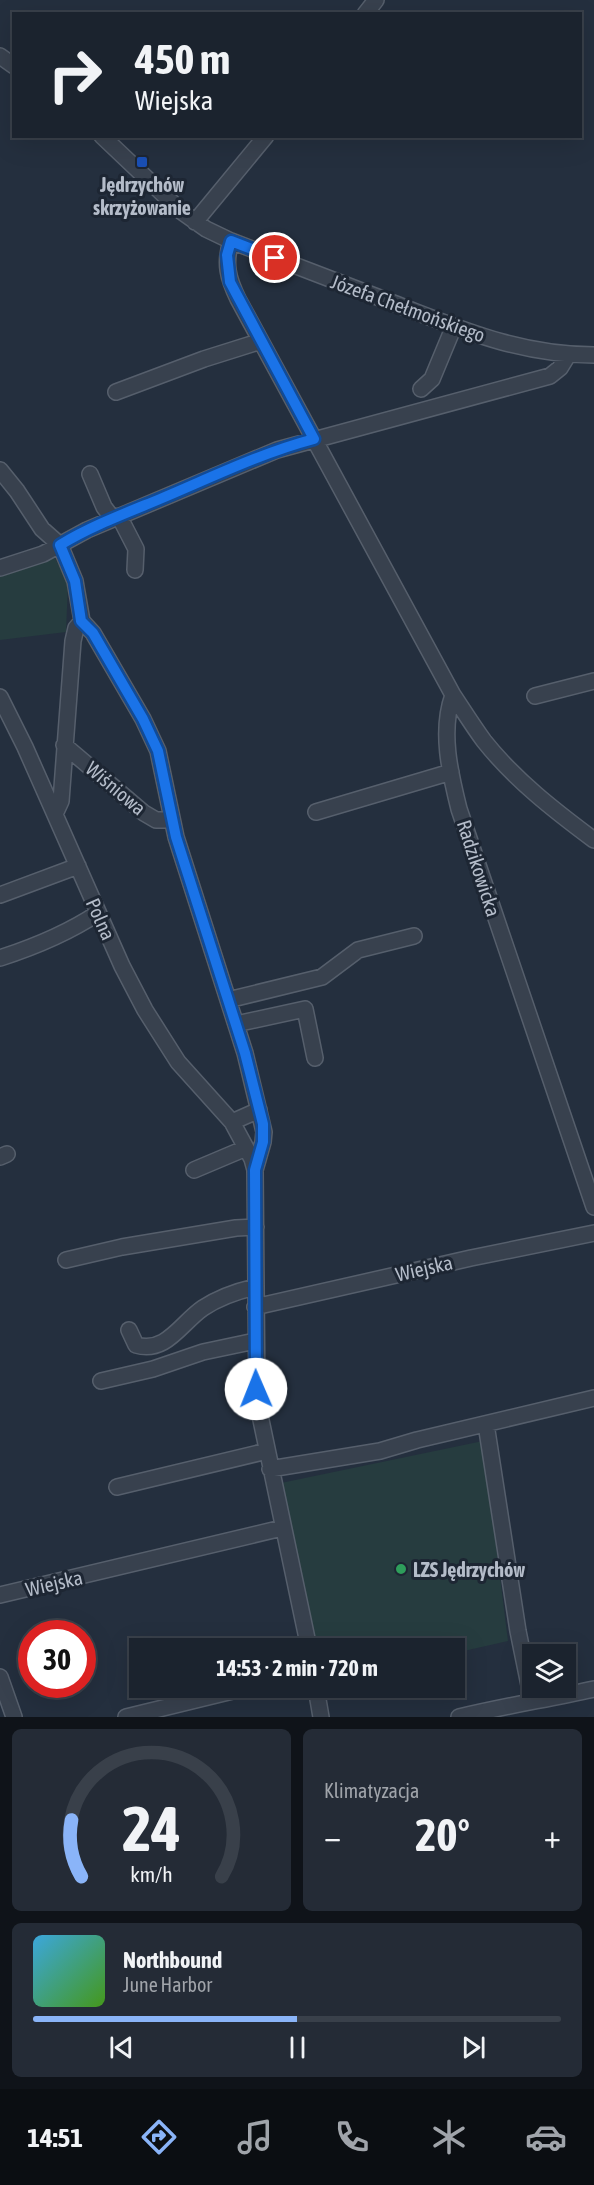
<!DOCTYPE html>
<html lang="pl">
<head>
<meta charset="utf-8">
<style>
	:root { --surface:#1b232e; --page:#242b36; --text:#f1f3f6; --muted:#a0a4aa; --line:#39404a; --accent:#8ab4f8 }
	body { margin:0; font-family:"Asap Condensed",sans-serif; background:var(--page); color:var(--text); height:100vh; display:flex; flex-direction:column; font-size:22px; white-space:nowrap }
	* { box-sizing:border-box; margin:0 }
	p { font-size:20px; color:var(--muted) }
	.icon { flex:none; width:33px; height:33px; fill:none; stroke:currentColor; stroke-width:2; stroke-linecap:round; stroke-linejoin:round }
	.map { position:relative; height:1717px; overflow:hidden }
	.details { display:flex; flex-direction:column; gap:12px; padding:12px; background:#0f1319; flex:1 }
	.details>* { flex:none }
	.top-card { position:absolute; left:12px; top:12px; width:570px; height:126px; border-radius:0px; box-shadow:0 6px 24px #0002,0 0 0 2px var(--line); background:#1b232e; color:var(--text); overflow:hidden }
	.buttons { position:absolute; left:522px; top:1644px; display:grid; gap:12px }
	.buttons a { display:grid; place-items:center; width:54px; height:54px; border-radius:0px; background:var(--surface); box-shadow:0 6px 24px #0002,0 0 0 2px var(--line); font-size:30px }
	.speed { position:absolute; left:18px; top:1620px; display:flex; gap:12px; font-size:30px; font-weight:700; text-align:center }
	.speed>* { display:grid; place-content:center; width:78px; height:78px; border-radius:50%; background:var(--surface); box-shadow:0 6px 24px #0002,0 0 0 2px var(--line); line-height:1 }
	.speed .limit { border:9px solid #d22; background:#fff; color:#111 }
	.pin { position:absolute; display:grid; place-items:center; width:51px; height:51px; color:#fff; margin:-26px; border:3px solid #fff; border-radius:50%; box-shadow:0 2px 6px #0007 }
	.me { position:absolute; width:66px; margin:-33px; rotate:359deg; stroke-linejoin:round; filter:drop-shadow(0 0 4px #0008) }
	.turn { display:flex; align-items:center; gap:21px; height:126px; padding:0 24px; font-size:27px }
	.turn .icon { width:78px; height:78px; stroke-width:2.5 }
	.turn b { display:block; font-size:42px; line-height:51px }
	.big { font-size:45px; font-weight:700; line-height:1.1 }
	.details .tile { flex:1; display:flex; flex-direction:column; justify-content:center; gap:9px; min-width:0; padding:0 21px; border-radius:9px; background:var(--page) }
	.details .dial { align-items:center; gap:0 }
	.dial svg { height:156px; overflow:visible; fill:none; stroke:var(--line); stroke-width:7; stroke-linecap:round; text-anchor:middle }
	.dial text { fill:var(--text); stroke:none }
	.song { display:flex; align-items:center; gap:18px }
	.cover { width:72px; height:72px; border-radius:9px; background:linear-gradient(135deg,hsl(200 70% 55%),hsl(100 70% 35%)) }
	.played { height:6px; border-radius:3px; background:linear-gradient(90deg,var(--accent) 50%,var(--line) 50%) }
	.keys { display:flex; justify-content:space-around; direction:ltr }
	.heat { display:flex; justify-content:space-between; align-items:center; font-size:33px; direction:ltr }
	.details .tiles { flex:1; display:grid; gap:12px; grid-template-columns:1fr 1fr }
	.tile:last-child { grid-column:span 2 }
	.trip { position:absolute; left:129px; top:1638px; width:336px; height:60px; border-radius:0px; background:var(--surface); box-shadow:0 6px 24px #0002,0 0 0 2px var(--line); font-weight:700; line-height:60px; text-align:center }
	.tabs { display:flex; height:96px; justify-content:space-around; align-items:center; background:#0b0e12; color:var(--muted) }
	.tabs .icon { width:42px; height:42px }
	.tabs .selected { color:var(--accent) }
	.tabs b { font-size:27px; color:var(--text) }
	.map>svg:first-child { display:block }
	.green { fill:#263c3f }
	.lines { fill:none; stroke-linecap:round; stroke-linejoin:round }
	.minor-casing { stroke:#565f6c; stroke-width:18 }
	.minor { stroke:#38414e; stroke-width:15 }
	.route-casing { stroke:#114b97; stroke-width:15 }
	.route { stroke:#1a73e8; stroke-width:10 }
	.transit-dot { fill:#1a4fb4; stroke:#1d2633; stroke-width:2 }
	.leisure-dot { fill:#2e9e5b; stroke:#1d2633; stroke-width:2 }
	.labels { text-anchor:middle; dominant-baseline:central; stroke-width:6; stroke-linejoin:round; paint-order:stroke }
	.poi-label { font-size:20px; font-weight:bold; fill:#b4bcc9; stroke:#1d2633 }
	.street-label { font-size:20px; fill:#b4bcc9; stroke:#1d2633 }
</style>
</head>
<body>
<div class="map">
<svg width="594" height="1717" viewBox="0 0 594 1717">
	<rect width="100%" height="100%" fill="#242f3e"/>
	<path class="green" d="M55 558 68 584 66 632 0 640V574Z
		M483 1441 508 1641 455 1653 454 1648H317L281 1483Z"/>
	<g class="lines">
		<g class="minor-casing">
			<path id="minor" d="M365 14 376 0
				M0 56 14 66
				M102 136 182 212 206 229 231 241C285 262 339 282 393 303 461 329 519 355 594 355
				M195 222 266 136
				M231 241C224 264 228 278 238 299L453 695C463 710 473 726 484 741 515 780 555 811 594 840
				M421 389 432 379 454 326
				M116 392 204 359 261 341
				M0 470 17 491 42 529 60 545 75 581 82 621 93 633 143 719 158 751 176 837 245 1053 264 1132 263 1142 255 1170 257 1401 309 1648
				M90 474 104 507 113 519
				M119 516 136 549 135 570
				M0 568 43 554 87 530 277 450 550 376 560 368 568 355
				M453 695C440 731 450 773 459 809L594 1207
				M535 696 594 681
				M0 697 25 747 122 966 145 1010 178 1062 232 1122 252 1159 255 1170
				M64 745 144 813 156 820H172
				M316 812 451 772
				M55 814 61 801 73 641 76 628 82 621
				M0 895 78 866
				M0 958C34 947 68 933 98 913
				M228 1000 322 977 358 950 414 936
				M236 1024 305 1009 315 1058
				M232 1122 259 1110
				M0 1157 7 1154
				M194 1170 246 1148
				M66 1260 122 1247 236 1228 256 1227
				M255 1307 471 1258 594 1233
				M129 1330 136 1345C166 1354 181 1323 203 1308 218 1298 238 1291 255 1287
				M101 1381 153 1369 203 1352 255 1341
				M486 1424 518 1631 532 1700
				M270 1469 380 1451 417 1440 594 1398
				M117 1487 267 1451
				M0 1595 282 1528
				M0 1677 14 1717
				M316 1688 321 1717
				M126 1717 245 1688
				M459 1717C504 1706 549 1699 594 1689"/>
		</g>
		<use href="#minor" class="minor"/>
	</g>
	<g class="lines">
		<g class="route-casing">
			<path id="route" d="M256 1389 255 1170 263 1142V1124L245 1053 176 837 158 751 143 719 93 633 81 621 75 581 60 545C91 526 126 513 160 499 210 478 261 453 314 439L230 282 227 255 231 241 275 258"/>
		</g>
		<use href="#route" class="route"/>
	</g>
	<rect class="transit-dot" x="136" y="156" width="12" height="12" rx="3"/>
	<circle class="leisure-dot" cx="401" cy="1569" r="6"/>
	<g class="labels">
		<g class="poi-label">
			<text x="142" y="184">Jędrzychów<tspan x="142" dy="23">skrzyżowanie</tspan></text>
			<text x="413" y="1569" text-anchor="start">LZS Jędrzychów</text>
		</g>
		<g class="street-label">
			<text transform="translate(408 308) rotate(20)">Józefa Chełmońskiego</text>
			<text transform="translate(116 788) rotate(40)">Wiśniowa</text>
			<text transform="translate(479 868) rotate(72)">Radzikowicka</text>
			<text transform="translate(101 919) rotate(66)">Polna</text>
			<text transform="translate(424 1268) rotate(-13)">Wiejska</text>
			<text transform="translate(54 1583) rotate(-13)">Wiejska</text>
		</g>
	</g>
</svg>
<div class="buttons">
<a><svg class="icon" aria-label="layers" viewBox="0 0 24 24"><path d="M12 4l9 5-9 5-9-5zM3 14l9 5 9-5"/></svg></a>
</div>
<div class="speed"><div class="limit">30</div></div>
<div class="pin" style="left:275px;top:258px;background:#d93025"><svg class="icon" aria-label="arrive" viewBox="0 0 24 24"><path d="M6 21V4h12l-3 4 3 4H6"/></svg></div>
<svg class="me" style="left:256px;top:1389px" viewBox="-20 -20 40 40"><circle r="19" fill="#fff"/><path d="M0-13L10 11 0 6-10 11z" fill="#1a73e8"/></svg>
<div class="trip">14:53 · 2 min · 720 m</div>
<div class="top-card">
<div class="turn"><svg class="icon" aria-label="right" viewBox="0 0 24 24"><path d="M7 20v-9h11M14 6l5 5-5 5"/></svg><div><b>450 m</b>Wiejska</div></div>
</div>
</div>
<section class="details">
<div class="tiles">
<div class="tile dial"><svg viewBox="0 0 100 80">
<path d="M14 69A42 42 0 1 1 86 69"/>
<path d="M14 69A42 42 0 0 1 9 40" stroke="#8ab4f8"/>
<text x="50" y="56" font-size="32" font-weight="700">24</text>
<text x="50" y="72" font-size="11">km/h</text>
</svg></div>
<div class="tile"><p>Klimatyzacja</p>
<div class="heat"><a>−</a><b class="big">20°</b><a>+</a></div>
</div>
<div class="tile">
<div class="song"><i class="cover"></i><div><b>Northbound</b><p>June Harbor</p></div></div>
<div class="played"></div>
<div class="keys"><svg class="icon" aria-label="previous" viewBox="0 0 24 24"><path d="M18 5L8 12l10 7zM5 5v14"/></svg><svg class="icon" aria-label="pause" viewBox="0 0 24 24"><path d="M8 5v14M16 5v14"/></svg><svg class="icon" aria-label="next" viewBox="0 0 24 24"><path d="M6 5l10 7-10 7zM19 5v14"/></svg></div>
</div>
</div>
</section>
<nav class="tabs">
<b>14:51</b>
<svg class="icon selected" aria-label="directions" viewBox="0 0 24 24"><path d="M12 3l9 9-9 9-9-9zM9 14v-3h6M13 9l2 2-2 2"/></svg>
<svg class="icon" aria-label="music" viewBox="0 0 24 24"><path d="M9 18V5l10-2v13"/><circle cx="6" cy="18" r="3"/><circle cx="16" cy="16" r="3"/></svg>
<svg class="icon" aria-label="phone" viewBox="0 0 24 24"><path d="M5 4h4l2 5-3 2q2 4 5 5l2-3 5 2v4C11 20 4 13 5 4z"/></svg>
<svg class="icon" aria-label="climate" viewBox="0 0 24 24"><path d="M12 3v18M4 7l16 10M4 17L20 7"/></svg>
<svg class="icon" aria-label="car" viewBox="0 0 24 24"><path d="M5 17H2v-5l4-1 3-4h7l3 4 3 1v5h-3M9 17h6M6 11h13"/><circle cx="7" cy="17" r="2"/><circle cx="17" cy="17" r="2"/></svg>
</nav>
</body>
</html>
